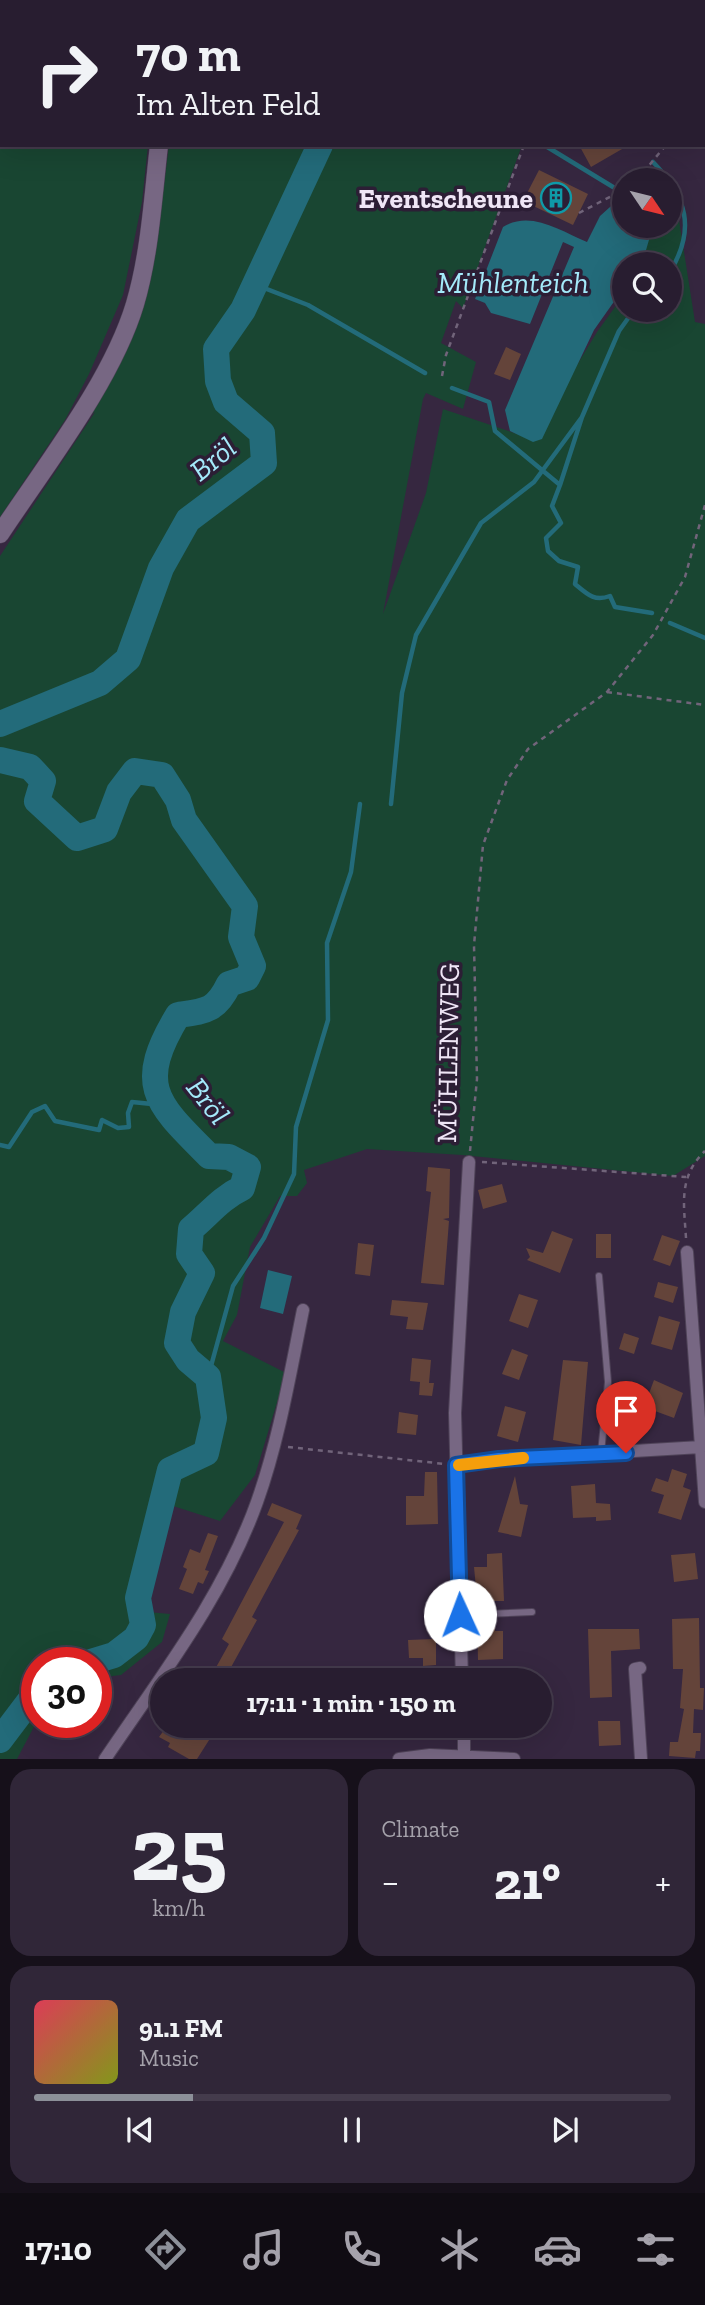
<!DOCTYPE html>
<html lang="en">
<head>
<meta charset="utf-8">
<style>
	:root { --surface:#281d30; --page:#302638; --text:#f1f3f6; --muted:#a5a2ab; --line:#443b4c; --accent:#8c9099 }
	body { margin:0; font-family:"Zilla Slab",serif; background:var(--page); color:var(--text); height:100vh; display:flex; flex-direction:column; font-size:26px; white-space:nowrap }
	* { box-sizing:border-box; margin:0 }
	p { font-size:23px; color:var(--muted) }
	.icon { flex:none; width:38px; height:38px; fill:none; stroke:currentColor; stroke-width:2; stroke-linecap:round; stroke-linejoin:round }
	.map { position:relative; height:1759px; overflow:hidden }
	.panel { display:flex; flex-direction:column; gap:10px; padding:10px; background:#16101a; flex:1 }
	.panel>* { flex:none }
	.banner { position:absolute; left:0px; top:0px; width:705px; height:147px; box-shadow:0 7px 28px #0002,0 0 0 2px var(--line); background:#281d30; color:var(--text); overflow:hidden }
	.needle { width:46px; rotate:125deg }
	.controls { position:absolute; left:612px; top:168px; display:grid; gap:14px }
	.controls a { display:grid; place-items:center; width:70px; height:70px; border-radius:50%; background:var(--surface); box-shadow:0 7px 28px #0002,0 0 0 2px var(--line); font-size:35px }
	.speed { position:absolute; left:21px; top:1647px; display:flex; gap:14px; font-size:35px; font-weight:700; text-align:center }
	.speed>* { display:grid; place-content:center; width:91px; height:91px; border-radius:50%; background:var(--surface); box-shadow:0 7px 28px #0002,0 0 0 2px var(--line); line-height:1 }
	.speed .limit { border:10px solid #d22; background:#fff; color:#111 }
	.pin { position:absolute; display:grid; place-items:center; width:60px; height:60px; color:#fff; margin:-72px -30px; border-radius:50% 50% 50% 0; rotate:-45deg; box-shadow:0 0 7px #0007 }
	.pin .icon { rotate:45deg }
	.me { position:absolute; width:77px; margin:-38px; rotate:358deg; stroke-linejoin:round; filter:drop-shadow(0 0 5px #0008) }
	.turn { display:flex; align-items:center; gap:24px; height:147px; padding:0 21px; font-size:32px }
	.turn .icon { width:91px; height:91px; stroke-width:2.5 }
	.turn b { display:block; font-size:49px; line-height:60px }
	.big { font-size:52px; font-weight:800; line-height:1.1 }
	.panel .widget { flex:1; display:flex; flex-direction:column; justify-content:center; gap:10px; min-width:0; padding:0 24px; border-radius:21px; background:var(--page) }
	.panel .dial { align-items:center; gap:0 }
	.dial b { font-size:91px; line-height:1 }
	.song { display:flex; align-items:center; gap:21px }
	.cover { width:84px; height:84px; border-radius:10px; background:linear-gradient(135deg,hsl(350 70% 55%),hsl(70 70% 35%)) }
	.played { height:7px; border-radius:4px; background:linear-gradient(90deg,var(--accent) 25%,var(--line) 25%) }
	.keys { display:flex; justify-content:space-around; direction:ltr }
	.heat { display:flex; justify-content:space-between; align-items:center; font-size:38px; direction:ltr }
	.panel .tiles { flex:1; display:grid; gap:10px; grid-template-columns:1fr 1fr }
	.widget:last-child { grid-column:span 2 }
	.trip { position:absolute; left:150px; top:1668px; width:402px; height:70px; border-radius:35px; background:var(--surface); box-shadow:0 7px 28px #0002,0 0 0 2px var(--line); font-weight:800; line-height:70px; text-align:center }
	.dock { display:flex; height:112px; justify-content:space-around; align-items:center; background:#100c13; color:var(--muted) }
	.dock .icon { width:49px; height:49px }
	.dock .active { color:var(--accent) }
	.dock b { font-size:32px; color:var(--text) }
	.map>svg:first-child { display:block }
	.green { fill:#194632 }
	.water { fill:#236b7a }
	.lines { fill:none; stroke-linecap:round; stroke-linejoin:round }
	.stream { stroke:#236b7a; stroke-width:4.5 }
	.river { stroke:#236b7a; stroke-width:26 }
	.building { fill:#64443a }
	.service-casing { stroke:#4f4358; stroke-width:8 }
	.minor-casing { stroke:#4f4358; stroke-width:14 }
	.secondary-casing { stroke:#4f4358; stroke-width:19 }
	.path { stroke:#71647a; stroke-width:2.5; stroke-dasharray:5 5; stroke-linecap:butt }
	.service { stroke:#776783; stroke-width:6 }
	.minor { stroke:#776783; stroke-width:12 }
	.secondary { stroke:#776783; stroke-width:18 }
	.route-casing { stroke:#114b97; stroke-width:18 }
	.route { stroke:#1a73e8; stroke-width:12 }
	.slow { stroke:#f59e0b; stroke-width:12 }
	.labels { text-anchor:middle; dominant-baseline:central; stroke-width:7; stroke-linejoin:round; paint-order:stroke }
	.poi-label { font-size:28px; font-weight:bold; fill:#efe6f6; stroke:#2c1e35; text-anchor:end }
	.street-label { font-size:28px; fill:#efe6f6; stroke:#2c1e35 }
	.water-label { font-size:30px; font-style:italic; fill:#a4eafa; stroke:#2c1e35 }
</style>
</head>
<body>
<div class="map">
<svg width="705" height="1759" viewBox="0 0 705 1759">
	<rect width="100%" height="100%" fill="#362740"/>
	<path class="green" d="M0 0H165L2 2V145H148L142 202 123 295 89 374 65 420 0 517Z
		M186 0H705V78L704 2Z
		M169 145H522L463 308 456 301 441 343 476 362 463 409 426 393 423 399 383 614 426 493 443 409 532 439 597 332 625 293V310H670V264H645L640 253 648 226H670V184L674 188 695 322 705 324V1156L673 1176 462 1155 367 1149 304 1170 307 1183 297 1196H280L250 1247 237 1315 223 1341 286 1373 255 1475 220 1521 173 1506 155 1550 148 1612 170 1614 162 1642 121 1675 96 1678V1662H37V1721L17 1759H0V556L95 412 85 418 141 303 161 209Z"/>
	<path class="water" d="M620 198H625V226H653L642 264H625V286L594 330 542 439 533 442 510 431 505 410 574 247 563 242 530 324 491 313 485 303 475 299 503 227C531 210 560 231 587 242L600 216Z
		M268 1270 292 1276 283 1314 260 1308Z"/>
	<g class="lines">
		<path class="stream" d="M518 0 519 2
			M545 0 546 2
			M593 2 594 0
			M544 145 613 187
			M653 162C687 197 696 229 670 272
			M254 284 308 305 425 373
			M452 388 489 402 495 431 560 485 552 506 561 523 546 538 548 551 559 561 578 567 575 584C587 594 594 602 610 596L615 607 652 613
			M560 485 582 417 619 331 634 310
			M670 623 705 638
			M391 804 402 693 416 635 481 523 534 482 582 417
			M0 1145 9 1147 32 1112 45 1106 55 1121 99 1130 102 1120 118 1128 129 1127 128 1113 132 1102 162 1105
			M208 1377 233 1286 264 1238 294 1174 296 1127 328 1020 327 943 351 872 360 804"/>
		<path class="river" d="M389 2V0
			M0 724 100 683 128 659 161 568 188 520 264 463 262 433 226 402 218 381 216 349 243 310 320 145
			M0 760 30 767 43 781 37 801 77 838 105 829 119 792 135 771 162 775 178 800 184 820 245 906 241 937 253 966 247 978 229 984C216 1011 206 1011 178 1015 135 1086 156 1103 209 1156L229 1157 248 1167 242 1188C221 1198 209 1214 191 1229L189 1254 202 1273 183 1312 177 1343 188 1360 208 1377 214 1418 206 1453 170 1470 138 1598 143 1625 136 1638 114 1655 91 1662
			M0 1740 37 1691"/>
	</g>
	<path class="building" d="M579 145H629L591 167Z
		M539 170 588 194 573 225 523 201Z
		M506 347 521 354 510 380 494 374Z
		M428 1167 450 1169 449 1218 443 1219 449 1221 444 1285 421 1283 431 1192 426 1191Z
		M502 1184 507 1202 483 1209 478 1190Z
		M552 1231 573 1239 560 1273 527 1260 530 1257 526 1248 543 1253Z
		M596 1234H611V1258H596Z
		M662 1235 680 1241 670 1266 653 1260Z
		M358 1243 374 1245 370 1276 355 1274Z
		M658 1282 678 1287 673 1303 654 1297Z
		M519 1294 538 1300 528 1328 509 1321Z
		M392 1300 428 1303 423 1330 406 1329 408 1317 390 1315Z
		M659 1316 680 1322 672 1350 651 1344Z
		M624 1333 639 1338 634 1354 619 1349Z
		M512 1349 528 1355 519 1380 502 1374Z
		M412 1358 431 1360 429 1383H434L432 1396 419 1395 420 1382 410 1381Z
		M563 1360 588 1362 581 1445 553 1440Z
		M654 1380 683 1393 674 1418 644 1407Z
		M505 1406 526 1412 518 1442 497 1436Z
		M399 1412 418 1415 416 1435 397 1433Z
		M672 1469 687 1474 683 1487 691 1490 681 1520 658 1513 664 1495 651 1491 656 1478 668 1482Z
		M425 1472H437L438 1524 406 1525V1496H424Z
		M515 1476 520 1504 528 1505 521 1537 498 1532Z
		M595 1484 596 1503 610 1504 611 1520 596 1521V1517L573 1518 571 1486Z
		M272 1503 302 1515 296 1529 299 1530 252 1617 257 1620 224 1680H209L229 1644 222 1639 284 1522 267 1515Z
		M208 1533 218 1536 205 1570 209 1571 203 1584 198 1582 193 1594 179 1589 187 1569 183 1567 190 1549 200 1553Z
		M502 1553 504 1601H494V1608L478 1609 474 1567H487V1554Z
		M695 1553 698 1579 674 1582 671 1555Z
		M699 1618 700 1688H704L703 1710 694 1709 693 1733H701L700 1751H696L695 1758 669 1756 670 1742H678L684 1709 680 1708 683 1669H673L672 1619Z
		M495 1619V1631H503V1659L478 1660 477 1620Z
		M447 1623 448 1639H436V1665L423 1666V1658H409L408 1640 434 1639V1624Z
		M588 1629H639L640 1649 611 1651 612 1697 590 1698Z
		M598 1721H620L621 1745 599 1746Z
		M167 1726H218L197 1759H189L168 1747 170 1743 159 1737Z
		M368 1726H395L396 1737 369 1738Z"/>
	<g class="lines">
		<g class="service-casing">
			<path id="service" d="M599 1276 608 1382 601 1453
				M461 1615 532 1612"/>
		</g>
		<g class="minor-casing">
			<path id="minor" d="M344 0 346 2
				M704 95 705 102
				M687 1252 705 1502
				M456 1465 499 1459 701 1447
				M640 1668 635 1669 641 1759
				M462 1680 455 1413 469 1162
				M464 1726V1759
				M105 1759C161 1676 223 1597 257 1502 279 1440 290 1374 303 1310
				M399 1759 430 1755 514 1759"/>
		</g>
		<g class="secondary-casing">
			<path id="secondary" d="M177 2V0
				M0 534C45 466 112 381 135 304 150 253 153 197 159 145"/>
		</g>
		<path class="path" d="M695 2 696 0
			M637 180 666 145
			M579 213 625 189
			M442 376 446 355 524 145
			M607 692 705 705
			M470 1151 477 1079 474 945 483 845 507 780 528 749 607 692 653 635 685 577 705 505
			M482 1162 686 1177
			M686 1238C684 1204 678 1177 705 1151
			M288 1447 445 1464"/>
		<use href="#service" class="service"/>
		<use href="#minor" class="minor"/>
		<use href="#secondary" class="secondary"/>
	</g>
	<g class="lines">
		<g class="route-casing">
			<path id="route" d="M460 1615 456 1465 499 1459 626 1453"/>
		</g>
		<use href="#route" class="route"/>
		<path class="slow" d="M459 1465 523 1458"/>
	</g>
	<defs>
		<g id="building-ring" transform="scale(1.575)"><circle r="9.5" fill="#2c1e35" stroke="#0f9aa8" stroke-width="1.5"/><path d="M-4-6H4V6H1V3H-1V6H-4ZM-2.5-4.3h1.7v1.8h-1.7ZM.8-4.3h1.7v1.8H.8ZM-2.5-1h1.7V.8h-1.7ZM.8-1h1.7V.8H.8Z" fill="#0f9aa8"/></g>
	</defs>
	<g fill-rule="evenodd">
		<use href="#building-ring" x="556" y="198"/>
	</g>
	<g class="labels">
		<g class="poi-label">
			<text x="533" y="198">Eventscheune</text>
		</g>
		<g class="street-label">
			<text transform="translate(448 1053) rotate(-89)">MÜHLENWEG</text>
		</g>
		<g class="water-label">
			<text x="513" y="283">Mühlenteich</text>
			<text transform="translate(213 459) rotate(-39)">Bröl</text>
			<text transform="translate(208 1101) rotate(52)">Bröl</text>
		</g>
	</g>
</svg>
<div class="controls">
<a><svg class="needle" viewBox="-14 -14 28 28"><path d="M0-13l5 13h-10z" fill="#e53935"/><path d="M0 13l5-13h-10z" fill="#a5a2ab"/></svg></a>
<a><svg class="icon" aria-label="search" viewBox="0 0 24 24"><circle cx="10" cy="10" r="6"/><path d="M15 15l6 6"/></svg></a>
</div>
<div class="speed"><div class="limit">30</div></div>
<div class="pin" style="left:626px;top:1453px;background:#d93025"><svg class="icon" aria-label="arrive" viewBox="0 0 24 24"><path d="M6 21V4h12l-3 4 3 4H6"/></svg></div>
<svg class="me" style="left:460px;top:1615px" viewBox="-20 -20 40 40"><circle r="19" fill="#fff"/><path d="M0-13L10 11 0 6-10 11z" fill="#1a73e8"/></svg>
<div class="trip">17:11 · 1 min · 150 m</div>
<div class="banner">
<div class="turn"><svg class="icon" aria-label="right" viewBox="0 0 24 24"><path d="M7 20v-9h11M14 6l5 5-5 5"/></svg><div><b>70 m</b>Im Alten Feld</div></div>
</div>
</div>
<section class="panel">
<div class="tiles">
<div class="widget dial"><b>25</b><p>km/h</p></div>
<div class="widget"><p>Climate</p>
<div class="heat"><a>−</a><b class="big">21°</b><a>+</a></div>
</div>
<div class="widget">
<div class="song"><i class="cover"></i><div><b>91.1 FM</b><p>Music</p></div></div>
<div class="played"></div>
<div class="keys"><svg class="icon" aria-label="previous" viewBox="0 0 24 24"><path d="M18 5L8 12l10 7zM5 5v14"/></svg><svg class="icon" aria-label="pause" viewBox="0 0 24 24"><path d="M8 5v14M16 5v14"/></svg><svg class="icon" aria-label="next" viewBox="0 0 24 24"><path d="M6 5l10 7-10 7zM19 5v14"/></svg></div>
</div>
</div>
</section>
<nav class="dock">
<b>17:10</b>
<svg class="icon active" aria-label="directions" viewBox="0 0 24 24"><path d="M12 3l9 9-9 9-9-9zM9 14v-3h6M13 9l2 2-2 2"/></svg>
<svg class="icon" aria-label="music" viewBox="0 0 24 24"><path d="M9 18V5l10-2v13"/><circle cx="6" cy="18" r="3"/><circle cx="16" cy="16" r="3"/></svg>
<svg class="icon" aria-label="phone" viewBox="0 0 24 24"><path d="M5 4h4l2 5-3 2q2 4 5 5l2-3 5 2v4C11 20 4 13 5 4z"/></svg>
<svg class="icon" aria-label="climate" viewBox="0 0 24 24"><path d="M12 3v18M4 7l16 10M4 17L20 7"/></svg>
<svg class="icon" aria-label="car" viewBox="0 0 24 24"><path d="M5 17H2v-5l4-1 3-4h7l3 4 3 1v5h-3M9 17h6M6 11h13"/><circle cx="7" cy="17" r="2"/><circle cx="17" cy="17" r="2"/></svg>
<svg class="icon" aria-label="filters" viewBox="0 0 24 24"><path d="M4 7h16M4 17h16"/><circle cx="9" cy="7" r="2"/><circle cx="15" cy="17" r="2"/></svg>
</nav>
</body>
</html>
